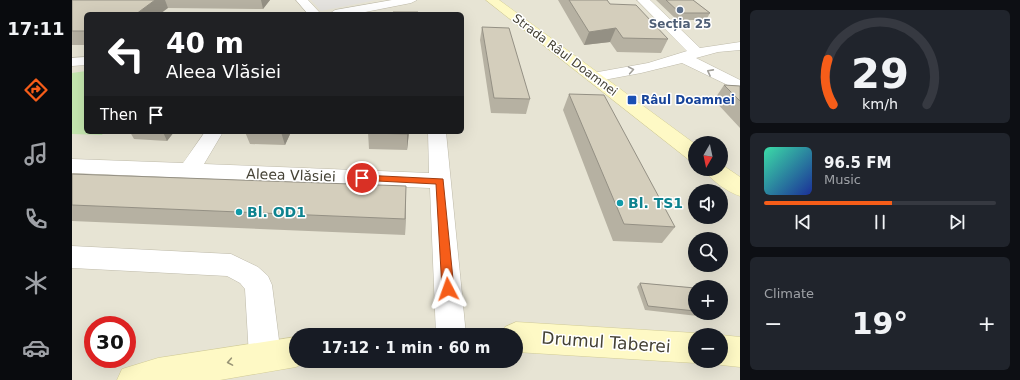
<!DOCTYPE html>
<html lang="en">
<head>
<meta charset="utf-8">
<style>
	:root { --surface:#171b24; --page:#20242c; --text:#f1f3f6; --muted:#9ea1a6; --line:#363941; --accent:#f65d19 }
	body { margin:0; font-family:"DejaVu Sans",sans-serif; background:var(--page); color:var(--text); height:100vh; display:flex; flex-direction:column; font-size:15px; white-space:nowrap }
	* { box-sizing:border-box; margin:0 }
	p { font-size:13px; color:var(--muted) }
	.icon { flex:none; width:22px; height:22px; fill:none; stroke:currentColor; stroke-width:2; stroke-linecap:round; stroke-linejoin:round }
	.map { position:relative; flex:1; overflow:hidden }
	.side { display:flex; flex-direction:column; gap:10px; padding:10px; background:#0d0f14; width:280px }
	.side>* { flex:none }
	.top-card { position:absolute; left:12px; top:12px; width:380px; height:122px; border-radius:6px; box-shadow:0 4px 16px #0002; background:#202124; color:#fff; overflow:hidden }
	.needle { width:26px; rotate:189deg }
	.fabs { position:absolute; left:616px; top:136px; display:grid; gap:8px }
	.fabs a { display:grid; place-items:center; width:40px; height:40px; border-radius:50%; background:var(--surface); box-shadow:0 4px 16px #0002; font-size:20px }
	.speed { position:absolute; left:12px; top:316px; display:flex; gap:8px; font-size:20px; font-weight:700; text-align:center }
	.speed>* { display:grid; place-content:center; width:52px; height:52px; border-radius:50%; background:var(--surface); box-shadow:0 4px 16px #0002; line-height:1 }
	.speed .limit { border:6px solid #d22; background:#fff; color:#111 }
	.pin { position:absolute; display:grid; place-items:center; width:34px; height:34px; color:#fff; margin:-17px; border:2px solid #fff; border-radius:50%; box-shadow:0 1px 4px #0007 }
	.me { position:absolute; width:44px; margin:-22px; rotate:356deg; stroke-linejoin:round; filter:drop-shadow(0 0 3px #0008) }
	.turn { display:flex; align-items:center; gap:14px; height:84px; padding:0 16px; font-size:18px }
	.turn .icon { width:52px; height:52px; stroke-width:2.5 }
	.turn b { display:block; font-size:28px; line-height:34px }
	.then { display:flex; align-items:center; height:38px; padding:0 16px; background:#0003; gap:8px; font-size:15px }
	.big { font-size:30px; font-weight:700; line-height:1.1 }
	.side .widget { flex:1; display:flex; flex-direction:column; justify-content:center; gap:6px; min-width:0; padding:0 14px; border-radius:6px; background:var(--page) }
	.side .dial { align-items:center; gap:0 }
	.dial svg { height:104px; overflow:visible; fill:none; stroke:var(--line); stroke-width:7; stroke-linecap:round; text-anchor:middle }
	.dial text { fill:var(--text); stroke:none }
	.song { display:flex; align-items:center; gap:12px }
	.cover { width:48px; height:48px; border-radius:6px; background:linear-gradient(135deg,hsl(160 70% 55%),hsl(230 70% 35%)) }
	.played { height:4px; border-radius:2px; background:linear-gradient(90deg,var(--accent) 55%,var(--line) 55%) }
	.keys { display:flex; justify-content:space-around; direction:ltr }
	.heat { display:flex; justify-content:space-between; align-items:center; font-size:22px; direction:ltr }
	.trip { position:absolute; left:217px; top:328px; width:234px; height:40px; border-radius:20px; background:var(--surface); box-shadow:0 4px 16px #0002; font-weight:700; line-height:40px; text-align:center }
	main { display:flex; flex:1; min-height:0 }
	.dock { display:flex; flex-direction:column; width:72px; justify-content:space-around; align-items:center; background:#090b0e; color:var(--muted) }
	.dock .icon { width:28px; height:28px }
	.dock .current { color:var(--accent) }
	.dock b { font-size:18px; color:var(--text) }
	.map>svg:first-child { display:block }
	.residential { fill:#e7e4d4; fill-rule:evenodd }
	.green { fill:#c5e7af }
	.parking { fill:#e4e2de }
	.lines { fill:none; stroke-linecap:round; stroke-linejoin:round }
	.street-casing { stroke:#bebaa9; stroke-width:1 }
	.secondary-casing { stroke:#d2cc97; stroke-width:1 }
	.street { fill:#fff; fill-rule:evenodd }
	.secondary { fill:#fef9c5; fill-rule:evenodd }
	.wall { fill:#b6b1a2 }
	.shaded-wall { fill:#949084 }
	.building { fill:#d4cebc; stroke:#949084 }
	.oneway { stroke:#a2a09a }
	.oneway2 { stroke:#989476 }
	.route { fill:#f65d19; stroke:#a03c10 }
	.service-dot { fill:#5c6f8a; stroke:#fff; stroke-width:1.5 }
	.transit-dot { fill:#1a4fb4; stroke:#fff; stroke-width:1.5 }
	.culture-dot { fill:#0f9aa8; stroke:#fff; stroke-width:1.5 }
	.labels { text-anchor:middle; dominant-baseline:central; stroke-width:3; stroke-linejoin:round; paint-order:stroke }
	.far-service-label { font-size:12px; font-weight:bold; fill:#4e5e75; stroke:#fff }
	.far-street-label { font-size:12px; fill:#454235; stroke:#fff }
	.far-transit-label { font-size:12px; font-weight:bold; fill:#164399; stroke:#fff; text-anchor:start }
	.street-label { font-size:14px; fill:#454235; stroke:#fff }
	.culture-label { font-size:14px; font-weight:bold; fill:#0d838f; stroke:#fff; text-anchor:start }
	.near-street-label { font-size:17px; fill:#454235; stroke:#fff }
</style>
</head>
<body>
<main>
<nav class="dock">
<b>17:11</b>
<svg class="icon current" aria-label="directions" viewBox="0 0 24 24"><path d="M12 3l9 9-9 9-9-9zM9 14v-3h6M13 9l2 2-2 2"/></svg>
<svg class="icon" aria-label="music" viewBox="0 0 24 24"><path d="M9 18V5l10-2v13"/><circle cx="6" cy="18" r="3"/><circle cx="16" cy="16" r="3"/></svg>
<svg class="icon" aria-label="phone" viewBox="0 0 24 24"><path d="M5 4h4l2 5-3 2q2 4 5 5l2-3 5 2v4C11 20 4 13 5 4z"/></svg>
<svg class="icon" aria-label="climate" viewBox="0 0 24 24"><path d="M12 3v18M4 7l16 10M4 17L20 7"/></svg>
<svg class="icon" aria-label="car" viewBox="0 0 24 24"><path d="M5 17H2v-5l4-1 3-4h7l3 4 3 1v5h-3M9 17h6M6 11h13"/><circle cx="7" cy="17" r="2"/><circle cx="17" cy="17" r="2"/></svg>
</nav>
<div class="map">
<svg width="668" height="380" viewBox="0 0 668 380">
	<rect width="100%" height="100%" fill="#f3f1e6"/>
	<path class="residential" d="M0 0H668V380H0ZM14 14H390V132H14ZM623 143H649V169H623ZM623 191H649V217H623ZM623 239H649V265H623ZM623 287H649V313H623ZM21 325H55V359H21ZM224 335H444V361H224ZM623 335H649V361H623Z"/>
	<path class="green" d="M14 71V132H32L30 135 0 134V73Z"/>
	<path class="parking" d="M239 0H304L249 11Z"/>
	<g class="lines">
		<g class="street-casing">
			<path id="street" d="M224 0H236L249 14H236Z
				M320 0H345L339 3 283 14H257L263 10Z
				M565 0H578L628 48 668 42V50L646 52 624 58 668 80V91L610 63 569 73 521 82 515 80 513 77 515 74 576 63 615 51Z
				M14 57V65L0 66V58Z
				M133 132H151L132 164 357 173 356 132H374L394 335H364L358 188 0 173V159L111 163Z
				M0 246 159 254 186 267 196 276 200 285 209 356 204 367 193 372 182 367 177 356 173 289 168 283 155 276 0 268Z"/>
		</g>
		<g class="secondary-casing">
			<path id="secondary" d="M414 0H427L623 144V161L616 159Z
				M649 164 668 177V196C656 192 638 180 632 169H649Z
				M444 322 623 333 629 335H623V361H629L623 363 444 352V335H430L433 327Z
				M648 335H649L668 337V367L649 365 638 361H649Z
				M224 337V361H236L224 367 148 380H45L50 369 86 358Z"/>
		</g>
		<use href="#street" class="street"/>
		<use href="#secondary" class="secondary"/>
	</g>
	<path class="wall" d="M0 0H198L191 9 96 8 14 14V45H0Z
		M486 0H535L538 4 596 39 589 53 545 52 538 42 512 45Z
		M584 0H621L638 13 634 20H605Z
		M410 27 458 99 454 114 419 113 408 40Z
		M652 85 668 86V128L642 100Z
		M497 94 603 227 590 243 541 241 491 110Z
		M58 132H102L95 141 62 139Z
		M173 132H219L213 145 178 144Z
		M296 132H337L335 150 297 149Z
		M0 174 334 203 333 235 0 221Z
		M568 283 623 288V313H639L634 317 573 310 565 287Z"/>
	<path class="shaded-wall" d="M83 0H93L96 8 88 14H64Z
		M189 0H198L191 9Z
		M544 28 538 42 512 45 517 32Z
		M91 132H102L95 141Z
		M209 132H219L213 145Z
		M335 132H337L335 150Z
		M334 186V203L333 235V219Z"/>
	<path class="building" d="M0 0H83L64 14H14V31H0Z
		M497 0H535L538 4 564 5 596 39 551 38 544 28 517 32Z
		M594 0H621L638 13H608Z
		M321 12H346V14H320Z
		M410 27 437 28 458 99 422 98Z
		M652 85 668 86V101Z
		M497 94 532 95 603 227 552 224Z
		M296 132H335V134L295 133Z
		M0 174 334 186 333 219 0 205Z
		M568 283 623 288V311L576 306Z"/>
	<defs><path id="oneway-chevron" d="M-2-3.5L2.5 0L-2 3.5" fill="none" stroke-width="1.6" stroke-linecap="round" stroke-linejoin="round"/></defs>
	<g class="oneway">
		<use href="#oneway-chevron" transform="translate(559 70) rotate(-10)"/>
		<use href="#oneway-chevron" transform="translate(638 72) rotate(-152)"/>
	</g>
	<use class="oneway2" href="#oneway-chevron" transform="translate(158 362) rotate(170)"/>
	<path class="route" d="M290 175 371 179 382 289 380 293 376 294 372 293 370 289 364 184 286 180V176Z"/>
	<circle class="service-dot" cx="608" cy="10" r="4"/>
	<rect class="transit-dot" x="555" y="95" width="10" height="10" rx="2"/>
	<g class="culture-dot">
		<circle cx="548" cy="203" r="4"/>
		<circle cx="167" cy="212" r="4"/>
	</g>
	<g class="labels">
		<g class="far-service-label">
			<text x="608" y="24">Secția 25</text>
		</g>
		<g class="far-street-label">
			<text transform="translate(493 55) rotate(37)">Strada Râul Doamnei</text>
		</g>
		<g class="far-transit-label">
			<text x="569" y="100">Râul Doamnei</text>
		</g>
		<g class="street-label">
			<text transform="translate(219 175) rotate(2)">Aleea Vlăsiei</text>
		</g>
		<g class="culture-label">
			<text x="556" y="203">Bl. TS1</text>
			<text x="175" y="212">Bl. OD1</text>
		</g>
		<g class="near-street-label">
			<text transform="translate(534 342) rotate(4)">Drumul Taberei</text>
		</g>
	</g>
</svg>
<div class="fabs">
<a><svg class="needle" viewBox="-14 -14 28 28"><path d="M0-13l5 13h-10z" fill="#e53935"/><path d="M0 13l5-13h-10z" fill="#9ea1a6"/></svg></a>
<a><svg class="icon" aria-label="sound" viewBox="0 0 24 24"><path d="M4 9h4l5-4v14l-5-4H4zM17 9q2 3 0 6"/></svg></a>
<a><svg class="icon" aria-label="search" viewBox="0 0 24 24"><circle cx="10" cy="10" r="6"/><path d="M15 15l6 6"/></svg></a>
<a>+</a>
<a>−</a>
</div>
<div class="speed"><div class="limit">30</div></div>
<div class="pin" style="left:290px;top:178px;background:#d93025"><svg class="icon" aria-label="arrive" viewBox="0 0 24 24"><path d="M6 21V4h12l-3 4 3 4H6"/></svg></div>
<svg class="me" style="left:376px;top:289px" viewBox="-20 -20 40 40"><path d="M0-17L14 15 0 8-14 15z" fill="#f65d19" stroke="#fff" stroke-width="4"/></svg>
<div class="trip">17:12 · 1 min · 60 m</div>
<div class="top-card">
<div class="turn"><svg class="icon" aria-label="left" viewBox="0 0 24 24"><path d="M17 20v-9H6M10 6l-5 5 5 5"/></svg><div><b>40 m</b>Aleea Vlăsiei</div></div>
<div class="then">Then<svg class="icon" aria-label="arrive" viewBox="0 0 24 24"><path d="M6 21V4h12l-3 4 3 4H6"/></svg></div>
</div>
</div>
<section class="side">
<div class="widget dial"><svg viewBox="0 0 100 80">
<path d="M14 69A42 42 0 1 1 86 69"/>
<path d="M14 69A42 42 0 0 1 10 34" stroke="#f65d19"/>
<text x="50" y="56" font-size="32" font-weight="700">29</text>
<text x="50" y="72" font-size="11">km/h</text>
</svg></div>
<div class="widget">
<div class="song"><i class="cover"></i><div><b>96.5 FM</b><p>Music</p></div></div>
<div class="played"></div>
<div class="keys"><svg class="icon" aria-label="previous" viewBox="0 0 24 24"><path d="M18 5L8 12l10 7zM5 5v14"/></svg><svg class="icon" aria-label="pause" viewBox="0 0 24 24"><path d="M8 5v14M16 5v14"/></svg><svg class="icon" aria-label="next" viewBox="0 0 24 24"><path d="M6 5l10 7-10 7zM19 5v14"/></svg></div>
</div>
<div class="widget"><p>Climate</p>
<div class="heat"><a>−</a><b class="big">19°</b><a>+</a></div>
</div>
</section>
</main>
</body>
</html>
